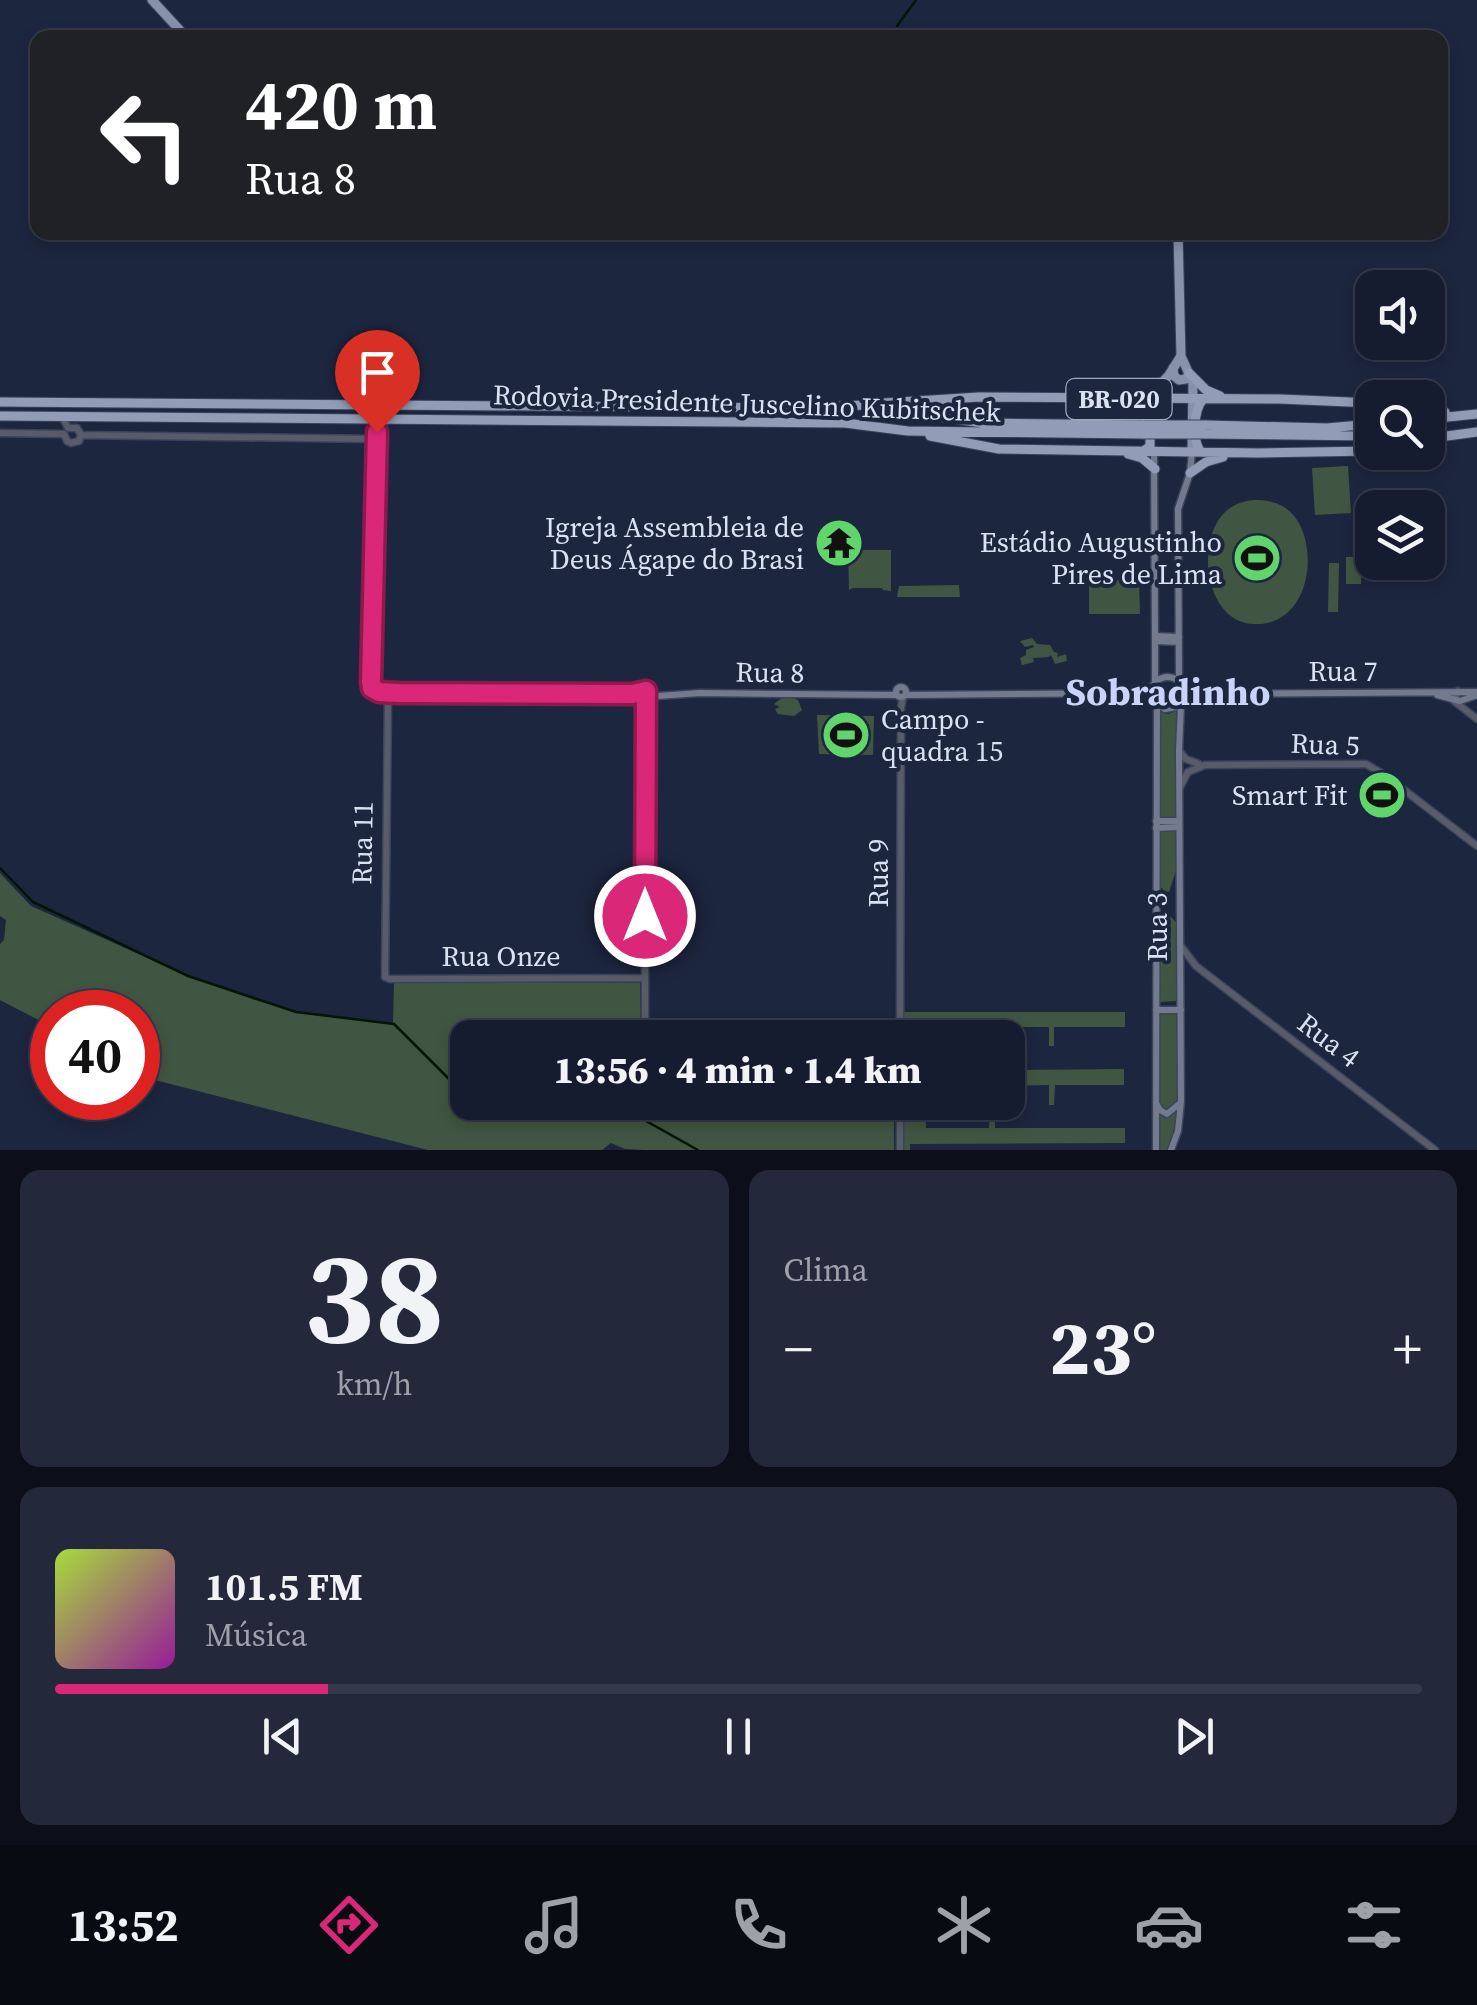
<!DOCTYPE html>
<html lang="pt">
<head>
<meta charset="utf-8">
<style>
	:root { --surface:#161c2f; --page:#23293b; --text:#f1f3f6; --muted:#9ea1aa; --line:#353a4b; --accent:#db2777 }
	body { margin:0; font-family:"Source Serif 4",serif; background:var(--page); color:var(--text); height:100vh; display:flex; flex-direction:column; font-size:38px; white-space:nowrap }
	* { box-sizing:border-box; margin:0 }
	p { font-size:32px; color:var(--muted) }
	.icon { flex:none; width:55px; height:55px; fill:none; stroke:currentColor; stroke-width:2; stroke-linecap:round; stroke-linejoin:round }
	.map { position:relative; height:1150px; overflow:hidden }
	.details { display:flex; flex-direction:column; gap:20px; padding:20px; background:#0c0f1a; flex:1 }
	.details>* { flex:none }
	.hud { position:absolute; left:30px; top:30px; width:1418px; height:210px; border-radius:20px; box-shadow:0 5px 15px #0003,0 0 0 2px var(--line); background:#202124; color:#fff; overflow:hidden }
	.buttons { position:absolute; left:1355px; top:270px; display:grid; gap:20px }
	.buttons a { display:grid; place-items:center; width:90px; height:90px; border-radius:20px; background:var(--surface); box-shadow:0 5px 15px #0003,0 0 0 2px var(--line); font-size:50px }
	.speed { position:absolute; left:30px; top:990px; display:flex; gap:20px; font-size:50px; font-weight:700; text-align:center }
	.speed>* { display:grid; place-content:center; width:130px; height:130px; border-radius:50%; background:var(--surface); box-shadow:0 5px 15px #0003,0 0 0 2px var(--line); line-height:1 }
	.speed .limit { border:15px solid #d22; background:#fff; color:#111 }
	.pin { position:absolute; display:grid; place-items:center; width:85px; height:85px; color:#fff; margin:-102px -42px; border-radius:50% 50% 50% 0; rotate:-45deg; box-shadow:0 0 10px #0007 }
	.pin .icon { rotate:45deg }
	.me { position:absolute; width:110px; margin:-55px; rotate:0deg; stroke-linejoin:round; filter:drop-shadow(0 0 8px #0008) }
	.turn { display:flex; align-items:center; gap:35px; height:210px; padding:0 50px; font-size:45px }
	.turn .icon { width:130px; height:130px; stroke-width:2.5 }
	.turn b { display:block; font-size:70px; line-height:85px }
	.big { font-size:75px; font-weight:800; line-height:1.1 }
	.details .card { flex:1; display:flex; flex-direction:column; justify-content:center; gap:15px; min-width:0; padding:0 35px; border-radius:20px; background:var(--page) }
	.details .dial { align-items:center; gap:0 }
	.dial b { font-size:130px; line-height:1 }
	.song { display:flex; align-items:center; gap:30px }
	.cover { width:120px; height:120px; border-radius:15px; background:linear-gradient(135deg,hsl(80 70% 55%),hsl(300 70% 35%)) }
	.played { height:10px; border-radius:5px; background:linear-gradient(90deg,var(--accent) 20%,var(--line) 20%) }
	.keys { display:flex; justify-content:space-around; direction:ltr }
	.heat { display:flex; justify-content:space-between; align-items:center; font-size:55px; direction:ltr }
	.details .tiles { flex:1; display:grid; gap:20px; grid-template-columns:1fr 1fr }
	.card:last-child { grid-column:span 2 }
	.trip { position:absolute; left:450px; top:1020px; width:575px; height:100px; border-radius:20px; background:var(--surface); box-shadow:0 5px 15px #0003,0 0 0 2px var(--line); font-weight:800; line-height:100px; text-align:center }
	.tabs { display:flex; height:160px; justify-content:space-around; align-items:center; background:#090b13; color:var(--muted) }
	.tabs .icon { width:70px; height:70px }
	.tabs .active { color:var(--accent) }
	.tabs b { font-size:45px; color:var(--text) }
	.map>svg:first-child { display:block }
	.green { fill:#415642 }
	.lines { fill:none; stroke-linecap:round; stroke-linejoin:round }
	.stream { stroke:#031504; stroke-width:2.5 }
	.tertiary-casing { stroke:#3b445c; stroke-width:9 }
	.secondary-casing { stroke:#3b445c; stroke-width:9 }
	.primary-casing { stroke:#3b445c; stroke-width:11 }
	.trunk-casing { stroke:#3b445c; stroke-width:11 }
	.tertiary { stroke:#585c68; stroke-width:6 }
	.secondary { stroke:#737a8d; stroke-width:6 }
	.primary { stroke:#8891aa; stroke-width:9 }
	.trunk { stroke:#929cb6; stroke-width:9 }
	.trunk-bridge-casing { stroke:#3b445c; stroke-width:11; stroke-linecap:butt }
	.trunk-bridge { stroke:#929cb6; stroke-width:9 }
	.route-casing { stroke:#8e194d; stroke-width:25 }
	.route { stroke:#db2777; stroke-width:18 }
	.labels { text-anchor:middle; dominant-baseline:central; stroke-width:8; stroke-linejoin:round; paint-order:stroke }
	.shield { fill:#1d263f; stroke:#a1a9bc; stroke-width:2.5 }
	.shield-label { font-size:25px; font-weight:bold; fill:#dae1f2 }
	.street-label { font-size:28px; fill:#dae1f2; stroke:#1d263f }
	.poi-label { font-size:28px; fill:#dae1f2; stroke:#1d263f; text-anchor:end }
	.district-label { font-size:38px; font-weight:bold; fill:#c9d5f8; stroke:#1d263f }
</style>
</head>
<body>
<div class="map">
<svg width="1477" height="1150" viewBox="0 0 1477 1150">
	<rect width="100%" height="100%" fill="#1d263f"/>
	<path class="green" d="M1348 466 1351 513 1315 515 1312 468Z
		M1254 500C1264 500 1275 501 1284 507 1323 531 1315 628 1253 624 1204 621 1195 539 1226 511 1234 504 1244 501 1254 500Z
		M848 550H891V591L883 590 882 588H853L849 590Z
		M1346 557H1361V584H1346Z
		M1329 563H1339L1338 612H1328Z
		M1089 579 1139 580 1140 614H1089Z
		M959 585 960 597H897L899 586Z
		M1032 638 1037 644 1050 645 1054 652 1058 653 1057 657 1066 654 1067 661 1055 664 1051 655 1049 657 1033 658 1034 662 1022 665 1020 658 1026 655V650L1034 647 1033 645 1025 647 1020 641Z
		M783 697H791L798 700 802 710 794 716 778 714 775 709 780 707 774 704Z
		M1176 711V818L1160 819 1159 712 1168 714Z
		M817 715 874 716 873 755 819 754Z
		M1159 829H1176L1178 865 1169 892H1165L1159 885Z
		M0 873 31 906 188 976 255 1000 296 1012 393 1024 394 982 640 983 641 1037 468 1038V1102L894 1103V1150H645L625 1149 611 1143 602 1150H428L155 1080 138 1071V1012H52V1027L0 1000V944L4 940 6 920 0 916Z
		M1170 916 1177 923V1001L1159 1002V993L1161 992 1159 987V941L1164 933V920H1169Z
		M1156 1010H1181V1102L1171 1150H1156Z
		M900 1012H1125V1027H1054V1046H1049V1027H926L925 1037H900Z
		M1124 1069V1085H1055L1054 1105H1049V1085L1008 1086V1070Z
		M900 1103H919L925 1107 926 1128H989L990 1107H995V1128H1125V1143L910 1144V1150H900Z"/>
	<g class="lines">
		<path class="stream" d="M897 26 916 0
			M889 38 892 33
			M0 868 33 902 188 976 296 1012 394 1024 450 1080H468
			M612 1102 698 1150"/>
		<g class="tertiary-casing">
			<path id="tertiary" d="M63 418 68 428H77L81 435
				M0 433 64 434 67 441 71 443 79 441 81 435 375 439
				M1458 691 1454 701 1477 719
				M383 693 388 698 385 977 390 979 645 978
				M645 697V1038
				M1179 751 1186 759 1199 764
				M1180 787 1188 772 1205 765 1366 764 1386 776 1477 846
				M1180 945 1196 966 1435 1150
				M900 1038 901 708 903 697
				M900 1150V1102"/>
		</g>
		<g class="secondary-casing">
			<path id="secondary" d="M389 420 379 426 375 439 371 682 374 690 379 693H399L640 695
				M1154 452 1155 641V682L1151 691 1153 700 1165 709 1177 707 1185 695 1183 685
				M1155 636 1179 637
				M1155 641 1179 642
				M1179 680 1178 509 1190 473 1192 452
				M1155 682C1173 668 1184 688 1202 692
				M896 692a5 5 0 1 1 10 0a5 5 0 1 1-10 0Z
				M639 693 643 697 700 693 897 695
				M905 695 1139 693 1150 687
				M1437 695 1460 701 1477 695
				M1184 700 1208 694 1477 692
				M1156 821H1179
				M1156 828 1179 827
				M1156 1010H1181
				M1156 1103 1160 1110 1167 1114 1179 1104
				M1156 1150 1157 705
				M1171 1150 1178 1131 1181 1102 1179 751 1181 704"/>
		</g>
		<g class="primary-casing">
			<path id="primary" d="M152 0 187 38
				M1178 232 1181 356 1193 383 1192 452
				M1173 368 1174 376 1179 380 1186 379 1189 373
				M1156 389 1169 375 1181 356"/>
		</g>
		<g class="trunk-casing">
			<path id="trunk" d="M1189 373 1206 390 1220 396
				M1133 396 1158 386
				M0 402 789 408 866 405 982 423 1144 425
				M884 403 979 397 1280 399 1372 403
				M1428 410 1445 412
				M0 416 845 423 908 431 1143 434
				M1428 419 1477 414
				M1205 425 1327 428 1372 424
				M1205 434 1372 436
				M930 436 999 449 1258 453 1372 451
				M1428 436H1447L1477 432
				M1144 451 1150 446V441L1151 405 1146 399
				M1201 452C1192 441 1193 411 1203 399
				M1128 454 1142 458 1155 469
				M1190 473 1206 462 1223 457"/>
		</g>
		<use href="#tertiary" class="tertiary"/>
		<use href="#secondary" class="secondary"/>
		<use href="#primary" class="primary"/>
		<use href="#trunk" class="trunk"/>
		<g class="trunk-bridge-casing">
			<path id="trunk-bridge" d="M1144 425H1205
				M1143 434H1205"/>
		</g>
		<use href="#trunk-bridge" class="trunk-bridge"/>
	</g>
	<g class="lines">
		<g class="route-casing">
			<path id="route" d="M377 432 371 682 372 688 379 692 399 693 632 694 646 691 645 916"/>
		</g>
		<use href="#route" class="route"/>
	</g>
	<defs>
		<g id="temple-disc" transform="scale(2.5)"><circle r="9.5" fill="#5fd56b" stroke="#1d263f"/><path d="M0-6L5-2H3V0L6.5 2.5H4V6H1.5V3h-3V6H-4V2.5H-6.5L-3 0V-2H-5Z" fill="#111"/></g>
		<g id="stadium-disc" transform="scale(2.5)"><circle r="9.5" fill="#5fd56b" stroke="#1d263f"/><path d="M0-5a6.5 5 0 1 0 0 10a6.5 5 0 1 0 0-10ZM-3.5-1.8h7v3.6h-7Z" fill="#111"/></g>
	</defs>
	<g fill-rule="evenodd">
		<use href="#temple-disc" x="839" y="543"/>
		<use href="#stadium-disc" x="1257" y="558"/>
		<use href="#stadium-disc" x="846" y="735"/>
		<use href="#stadium-disc" x="1382" y="795"/>
	</g>
	<g class="labels">
		<rect class="shield" x="1066.5" y="379" width="105" height="40" rx="8"/>
		<g class="shield-label">
			<text x="1119" y="399">BR-020</text>
		</g>
		<g class="street-label">
			<text transform="translate(747 403) rotate(2)">Rodovia Presidente Juscelino Kubitschek</text>
			<text x="1343" y="671">Rua 7</text>
			<text transform="translate(770 672) rotate(1)">Rua 8</text>
			<text transform="translate(1325 744) rotate(2)">Rua 5</text>
			<text transform="translate(362 843) rotate(-89)">Rua 11</text>
			<text transform="translate(878 873) rotate(-90)">Rua 9</text>
			<text transform="translate(1157 927) rotate(-90)">Rua 3</text>
			<text x="501" y="956">Rua Onze</text>
			<text transform="translate(1329 1040) rotate(37)">Rua 4</text>
		</g>
		<g class="poi-label">
			<text x="804" y="527">Igreja Assembleia de<tspan x="804" dy="32">Deus Ágape do Brasi</tspan></text>
			<text x="1222" y="542">Estádio Augustinho<tspan x="1222" dy="32">Pires de Lima</tspan></text>
			<text x="881" y="719" text-anchor="start">Campo -<tspan x="881" dy="32">quadra 15</tspan></text>
			<text x="1347" y="795">Smart Fit</text>
		</g>
		<g class="district-label">
			<text x="1168" y="692">Sobradinho</text>
		</g>
	</g>
</svg>
<div class="buttons">
<a><svg class="icon" aria-label="sound" viewBox="0 0 24 24"><path d="M4 9h4l5-4v14l-5-4H4zM17 9q2 3 0 6"/></svg></a>
<a><svg class="icon" aria-label="search" viewBox="0 0 24 24"><circle cx="10" cy="10" r="6"/><path d="M15 15l6 6"/></svg></a>
<a><svg class="icon" aria-label="layers" viewBox="0 0 24 24"><path d="M12 4l9 5-9 5-9-5zM3 14l9 5 9-5"/></svg></a>
</div>
<div class="speed"><div class="limit">40</div></div>
<div class="pin" style="left:377px;top:432px;background:#d93025"><svg class="icon" aria-label="arrive" viewBox="0 0 24 24"><path d="M6 21V4h12l-3 4 3 4H6"/></svg></div>
<svg class="me" style="left:645px;top:916px" viewBox="-20 -20 40 40"><circle r="17" fill="#db2777" stroke="#fff" stroke-width="3"/><path d="M0-11L8 9 0 5-8 9z" fill="#fff"/></svg>
<div class="trip">13:56 · 4 min · 1.4 km</div>
<div class="hud">
<div class="turn"><svg class="icon" aria-label="left" viewBox="0 0 24 24"><path d="M17 20v-9H6M10 6l-5 5 5 5"/></svg><div><b>420 m</b>Rua 8</div></div>
</div>
</div>
<section class="details">
<div class="tiles">
<div class="card dial"><b>38</b><p>km/h</p></div>
<div class="card"><p>Clima</p>
<div class="heat"><a>−</a><b class="big">23°</b><a>+</a></div>
</div>
<div class="card">
<div class="song"><i class="cover"></i><div><b>101.5 FM</b><p>Música</p></div></div>
<div class="played"></div>
<div class="keys"><svg class="icon" aria-label="previous" viewBox="0 0 24 24"><path d="M18 5L8 12l10 7zM5 5v14"/></svg><svg class="icon" aria-label="pause" viewBox="0 0 24 24"><path d="M8 5v14M16 5v14"/></svg><svg class="icon" aria-label="next" viewBox="0 0 24 24"><path d="M6 5l10 7-10 7zM19 5v14"/></svg></div>
</div>
</div>
</section>
<nav class="tabs">
<b>13:52</b>
<svg class="icon active" aria-label="directions" viewBox="0 0 24 24"><path d="M12 3l9 9-9 9-9-9zM9 14v-3h6M13 9l2 2-2 2"/></svg>
<svg class="icon" aria-label="music" viewBox="0 0 24 24"><path d="M9 18V5l10-2v13"/><circle cx="6" cy="18" r="3"/><circle cx="16" cy="16" r="3"/></svg>
<svg class="icon" aria-label="phone" viewBox="0 0 24 24"><path d="M5 4h4l2 5-3 2q2 4 5 5l2-3 5 2v4C11 20 4 13 5 4z"/></svg>
<svg class="icon" aria-label="climate" viewBox="0 0 24 24"><path d="M12 3v18M4 7l16 10M4 17L20 7"/></svg>
<svg class="icon" aria-label="car" viewBox="0 0 24 24"><path d="M5 17H2v-5l4-1 3-4h7l3 4 3 1v5h-3M9 17h6M6 11h13"/><circle cx="7" cy="17" r="2"/><circle cx="17" cy="17" r="2"/></svg>
<svg class="icon" aria-label="filters" viewBox="0 0 24 24"><path d="M4 7h16M4 17h16"/><circle cx="9" cy="7" r="2"/><circle cx="15" cy="17" r="2"/></svg>
</nav>
</body>
</html>
